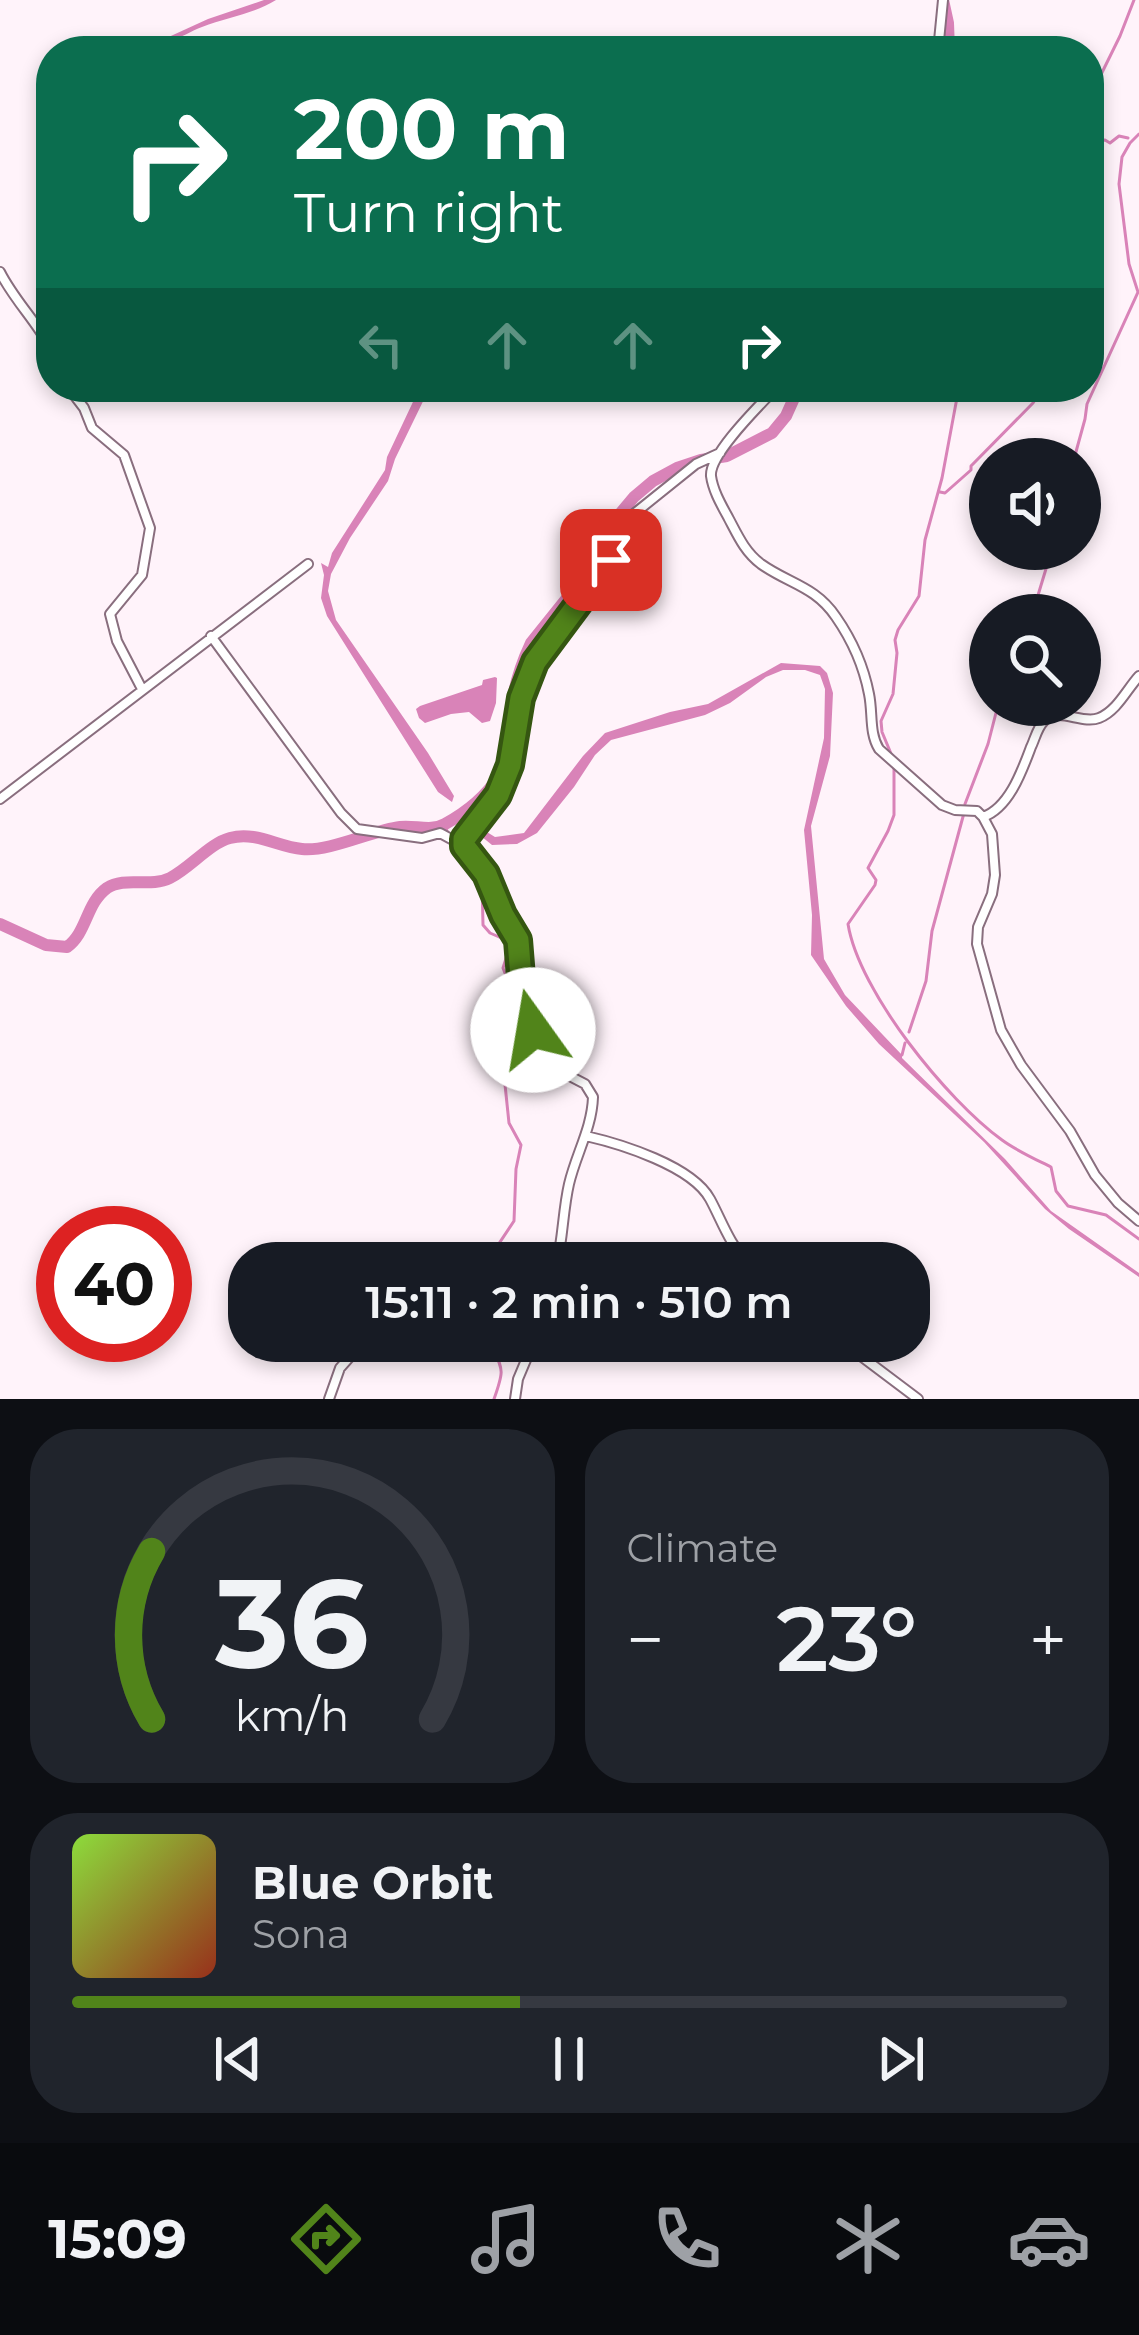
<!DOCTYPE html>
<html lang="en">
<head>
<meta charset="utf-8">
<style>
	:root { --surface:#171b24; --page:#20242c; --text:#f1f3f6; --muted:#9ea1a6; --line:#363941; --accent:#51841a }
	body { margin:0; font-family:Montserrat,sans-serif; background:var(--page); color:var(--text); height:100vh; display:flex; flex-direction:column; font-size:45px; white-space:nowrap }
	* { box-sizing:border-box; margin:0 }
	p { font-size:39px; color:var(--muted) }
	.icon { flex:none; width:66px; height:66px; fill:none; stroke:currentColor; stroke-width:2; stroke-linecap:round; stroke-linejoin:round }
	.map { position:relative; height:1399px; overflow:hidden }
	.drawer { display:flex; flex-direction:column; gap:30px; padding:30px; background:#0d0f14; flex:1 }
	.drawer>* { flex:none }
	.hud { position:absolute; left:36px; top:36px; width:1068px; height:366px; border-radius:48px; box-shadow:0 6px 18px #0003; background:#0b6e4f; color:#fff; overflow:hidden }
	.tools { position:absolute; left:969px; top:438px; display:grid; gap:24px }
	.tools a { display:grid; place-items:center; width:132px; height:132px; border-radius:50%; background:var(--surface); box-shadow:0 6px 18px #0003; font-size:60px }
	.speed { position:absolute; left:36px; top:1206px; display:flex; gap:24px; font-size:60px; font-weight:700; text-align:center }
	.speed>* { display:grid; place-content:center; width:156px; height:156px; border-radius:50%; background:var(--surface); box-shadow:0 6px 18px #0003; line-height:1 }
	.speed .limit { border:18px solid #d22; background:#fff; color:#111 }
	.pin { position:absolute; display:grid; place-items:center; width:102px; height:102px; color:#fff; margin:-51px; border-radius:24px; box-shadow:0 6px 18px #0006 }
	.me { position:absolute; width:132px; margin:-66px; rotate:347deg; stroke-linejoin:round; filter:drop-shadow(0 0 9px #0008) }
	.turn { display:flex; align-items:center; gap:42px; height:252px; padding:0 60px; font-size:54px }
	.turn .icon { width:156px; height:156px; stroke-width:2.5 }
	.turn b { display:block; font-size:84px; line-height:102px }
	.lanes { display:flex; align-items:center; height:114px; padding:0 60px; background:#0003; justify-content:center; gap:60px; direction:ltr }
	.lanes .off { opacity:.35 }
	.big { font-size:90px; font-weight:600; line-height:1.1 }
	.drawer .tile { flex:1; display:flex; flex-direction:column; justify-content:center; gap:18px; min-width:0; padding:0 42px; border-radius:48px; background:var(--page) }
	.drawer .dial { align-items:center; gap:0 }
	.dial svg { height:312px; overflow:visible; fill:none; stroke:var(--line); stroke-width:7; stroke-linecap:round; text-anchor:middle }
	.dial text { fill:var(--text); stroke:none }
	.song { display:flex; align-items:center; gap:36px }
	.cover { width:144px; height:144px; border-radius:18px; background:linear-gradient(135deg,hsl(90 70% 55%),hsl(10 70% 35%)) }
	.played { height:12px; border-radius:6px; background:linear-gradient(90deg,var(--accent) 45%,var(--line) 45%) }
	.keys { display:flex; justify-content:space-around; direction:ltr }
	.heat { display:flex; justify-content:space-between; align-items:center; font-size:66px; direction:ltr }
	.drawer .tiles { flex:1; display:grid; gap:30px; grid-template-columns:1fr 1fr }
	.tile:last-child { grid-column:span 2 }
	.trip { position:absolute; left:228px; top:1242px; width:702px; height:120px; border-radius:48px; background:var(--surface); box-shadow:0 6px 18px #0003; font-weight:600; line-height:120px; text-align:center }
	.menu { display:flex; height:192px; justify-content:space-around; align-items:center; background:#090b0e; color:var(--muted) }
	.menu .icon { width:84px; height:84px }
	.menu .active { color:var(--accent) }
	.menu b { font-size:54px; color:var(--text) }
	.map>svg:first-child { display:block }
	.water { fill:#d983b8 }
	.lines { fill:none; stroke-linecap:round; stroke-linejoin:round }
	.stream { stroke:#d983b8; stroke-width:3 }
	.river { stroke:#d983b8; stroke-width:12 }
	.minor-casing { stroke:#896e7e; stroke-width:12 }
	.minor { stroke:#fff; stroke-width:8 }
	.route-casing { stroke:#355611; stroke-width:30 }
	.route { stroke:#51841a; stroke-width:21 }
</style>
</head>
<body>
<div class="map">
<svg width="1139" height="1399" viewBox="0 0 1139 1399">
	<rect width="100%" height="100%" fill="#fff3fa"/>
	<path class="water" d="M264 0H276C254 14 227 17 202 27 181 35 161 51 138 51L208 19Z
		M420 387H430L395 459 388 481 350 538 331 574 328 591 336 620 428 753 454 796 452 802 438 792 327 616 321 598 324 575 321 563 328 567 332 553 385 470 387 457Z
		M781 663 820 666 827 673 833 693 830 756 811 826 824 959 845 995 902 1055V1058L1005 1159 1051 1211 1139 1273V1277L1069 1229 1045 1209 984 1142 879 1044 846 1006 811 955 812 915 804 830 824 738 825 689 820 675 805 670H783L766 677 730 703 705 715 611 740 595 755 574 787 537 833 517 844 492 845 476 832 477 826 495 837 524 833 583 756 605 733 670 712 708 704Z
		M495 677 497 678 496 703 490 721 482 723 469 712 451 714 425 723 419 718 416 709 420 706 482 685 483 680Z"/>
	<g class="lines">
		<path class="stream" d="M1089 99 1120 36 1134 0
			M1089 142 1105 140 1110 143 1119 136 1128 138
			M1074 459 1085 419 1087 404 1138 292 1129 264 1119 184 1122 157 1130 143 1139 134
			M940 492 945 493 971 470V466L1033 403 1043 387
			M1032 615 1052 549
			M892 756 882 732 881 721 893 694 897 653 895 640 898 630 919 596 925 540 942 478 959 387
			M894 765V815L888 831 868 868 876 880 875 885 848 924C859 992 947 1100 1002 1140 1017 1151 1035 1159 1051 1167L1056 1191 1068 1206 1106 1215 1139 1239
			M965 804 988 744 998 705
			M448 833 446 829 452 819
			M451 842 465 865 482 881 483 925 490 933 506 940 509 949 503 968 515 999V1024L518 1031 526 1037 507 1053 504 1075 509 1123 521 1145 516 1169 514 1221 486 1263
			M909 1032 926 981 932 931 964 813
			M902 1055 905 1043
			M490 1341C503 1371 505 1368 494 1399"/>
		<path class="river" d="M943 0 948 23 949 51
			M0 924 46 945 67 947C87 933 86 903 107 888 125 876 150 888 170 878 190 868 210 843 230 838 256 831 278 847 302 849 330 852 373 830 400 827 415 825 431 832 445 824 467 812 485 798 499 776 512 754 509 728 512 704 515 683 522 662 531 643L604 552 619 515 634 497 653 481 677 468 701 460 727 456 772 433 786 416 799 387"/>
		<g class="minor-casing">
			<path id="minor" d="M938 51 943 0
				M0 272C14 300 37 322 51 349
				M68 387 84 408 92 428 124 455 150 528 142 575 110 614 117 641 142 689
				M777 387C762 403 709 454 711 476 713 491 722 506 729 519 738 536 745 552 761 564 789 584 815 586 836 617 852 640 864 668 869 694 873 713 869 733 879 749L942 805 955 810 977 811 983 817 992 834 995 875 992 894 978 927 977 944 1001 1030 1021 1065 1070 1131 1095 1175 1118 1203 1139 1221
				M211 636 341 813 357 829 422 838 440 833 464 846 477 861 518 941 522 990 533 1030 544 1051 558 1070 585 1084 593 1097C592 1128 576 1154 569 1184 563 1210 563 1237 557 1263
				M0 799 308 564
				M983 817C1009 808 1022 771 1031 747 1035 739 1037 728 1044 721 1058 706 1082 725 1099 718 1117 711 1127 689 1139 676
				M464 846V839L469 831 498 795 510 765 521 697 535 661 611 560 635 513 696 464 720 453
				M586 1136C621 1144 692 1166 710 1199 722 1221 729 1244 748 1263
				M841 1341 918 1399
				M329 1399 340 1368 364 1341
				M515 1399 518 1379 534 1341"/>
		</g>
		<use href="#minor" class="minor"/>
	</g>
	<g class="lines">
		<g class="route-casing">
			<path id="route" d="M533 1030 522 990 518 940 503 915 486 874 464 846V839L498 795 510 765 521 698 535 662 611 560"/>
		</g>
		<use href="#route" class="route"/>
	</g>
</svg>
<div class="tools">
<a><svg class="icon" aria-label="sound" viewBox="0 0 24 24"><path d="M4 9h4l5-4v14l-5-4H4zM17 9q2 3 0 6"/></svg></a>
<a><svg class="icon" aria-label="search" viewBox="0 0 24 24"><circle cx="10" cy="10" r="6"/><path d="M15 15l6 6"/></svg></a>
</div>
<div class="speed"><div class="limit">40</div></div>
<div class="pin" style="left:611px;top:560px;background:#d93025"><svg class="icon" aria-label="arrive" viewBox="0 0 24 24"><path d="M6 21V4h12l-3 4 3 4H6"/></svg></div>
<svg class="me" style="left:533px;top:1030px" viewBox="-20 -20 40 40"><circle r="19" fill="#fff"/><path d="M0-13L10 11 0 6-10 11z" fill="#51841a"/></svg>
<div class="trip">15:11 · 2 min · 510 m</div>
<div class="hud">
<div class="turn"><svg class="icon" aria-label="right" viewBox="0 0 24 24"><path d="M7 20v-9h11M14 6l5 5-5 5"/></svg><div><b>200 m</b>Turn right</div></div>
<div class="lanes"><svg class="icon off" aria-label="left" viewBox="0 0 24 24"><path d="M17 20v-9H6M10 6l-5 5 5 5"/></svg><svg class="icon off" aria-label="ahead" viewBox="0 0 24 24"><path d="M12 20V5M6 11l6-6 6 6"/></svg><svg class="icon off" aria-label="ahead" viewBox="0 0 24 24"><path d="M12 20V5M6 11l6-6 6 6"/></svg><svg class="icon" aria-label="right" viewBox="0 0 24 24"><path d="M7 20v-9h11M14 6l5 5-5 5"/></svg></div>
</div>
</div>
<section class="drawer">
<div class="tiles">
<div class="tile dial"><svg viewBox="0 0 100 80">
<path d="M14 69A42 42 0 1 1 86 69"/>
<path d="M14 69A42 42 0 0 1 14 26" stroke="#51841a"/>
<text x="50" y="56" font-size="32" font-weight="700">36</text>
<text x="50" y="72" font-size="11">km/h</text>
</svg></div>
<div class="tile"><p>Climate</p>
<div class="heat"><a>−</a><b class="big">23°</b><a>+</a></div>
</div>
<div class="tile">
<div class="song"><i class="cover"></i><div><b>Blue Orbit</b><p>Sona</p></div></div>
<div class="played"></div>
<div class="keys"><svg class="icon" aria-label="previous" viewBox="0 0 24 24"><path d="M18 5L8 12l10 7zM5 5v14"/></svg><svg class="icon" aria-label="pause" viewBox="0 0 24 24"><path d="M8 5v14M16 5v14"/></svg><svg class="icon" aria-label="next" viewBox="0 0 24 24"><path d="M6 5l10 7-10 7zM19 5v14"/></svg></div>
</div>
</div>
</section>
<nav class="menu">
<b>15:09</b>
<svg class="icon active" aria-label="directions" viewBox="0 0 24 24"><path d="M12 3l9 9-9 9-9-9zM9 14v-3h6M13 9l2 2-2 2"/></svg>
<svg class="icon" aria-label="music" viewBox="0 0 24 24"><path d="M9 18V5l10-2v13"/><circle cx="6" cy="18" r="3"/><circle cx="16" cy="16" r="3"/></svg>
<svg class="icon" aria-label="phone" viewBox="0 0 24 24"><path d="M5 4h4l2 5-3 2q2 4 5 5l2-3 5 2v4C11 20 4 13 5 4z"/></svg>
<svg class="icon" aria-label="climate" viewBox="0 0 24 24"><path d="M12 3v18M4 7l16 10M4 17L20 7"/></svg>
<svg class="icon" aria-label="car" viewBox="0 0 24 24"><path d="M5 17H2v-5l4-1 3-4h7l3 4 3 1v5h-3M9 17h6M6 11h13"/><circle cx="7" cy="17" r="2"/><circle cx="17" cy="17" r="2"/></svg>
</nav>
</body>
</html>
